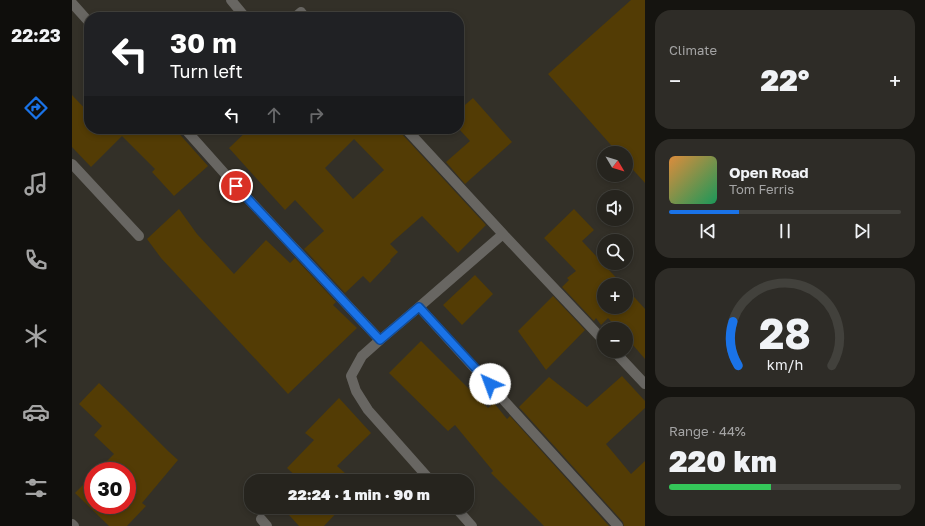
<!DOCTYPE html>
<html lang="en">
<head>
<meta charset="utf-8">
<style>
	:root { --surface:#26241e; --page:#2e2c27; --text:#f1f3f6; --muted:#a4a4a4; --line:#42413c; --accent:#1a73e8 }
	body { margin:0; font-family:"Golos Text",sans-serif; background:var(--page); color:var(--text); height:100vh; display:flex; flex-direction:column; font-size:15px; white-space:nowrap }
	* { box-sizing:border-box; margin:0 }
	p { font-size:13px; color:var(--muted) }
	.icon { flex:none; width:22px; height:22px; fill:none; stroke:currentColor; stroke-width:2; stroke-linecap:round; stroke-linejoin:round }
	.map { position:relative; flex:1; overflow:hidden }
	.side { display:flex; flex-direction:column; gap:10px; padding:10px; background:#151410; width:280px }
	.side>* { flex:none }
	.guide { position:absolute; left:12px; top:12px; width:380px; height:122px; border-radius:16px; box-shadow:0 2px 6px #0003,0 0 0 1px var(--line); background:#202124; color:#fff; overflow:hidden }
	.needle { width:26px; rotate:128deg }
	.tools { position:absolute; left:525px; top:146px; display:grid; gap:8px }
	.tools a { display:grid; place-items:center; width:36px; height:36px; border-radius:50%; background:var(--surface); box-shadow:0 2px 6px #0003,0 0 0 1px var(--line); font-size:20px }
	.speed { position:absolute; left:12px; top:462px; display:flex; gap:8px; font-size:20px; font-weight:700; text-align:center }
	.speed>* { display:grid; place-content:center; width:52px; height:52px; border-radius:50%; background:var(--surface); box-shadow:0 2px 6px #0003,0 0 0 1px var(--line); line-height:1 }
	.speed .limit { border:6px solid #d22; background:#fff; color:#111 }
	.pin { position:absolute; display:grid; place-items:center; width:34px; height:34px; color:#fff; margin:-17px; border:2px solid #fff; border-radius:50%; box-shadow:0 1px 4px #0007 }
	.me { position:absolute; width:44px; margin:-22px; rotate:317deg; stroke-linejoin:round; filter:drop-shadow(0 0 3px #0008) }
	.turn { display:flex; align-items:center; gap:14px; height:84px; padding:0 20px; font-size:18px }
	.turn .icon { width:52px; height:52px; stroke-width:2.5 }
	.turn b { display:block; font-size:28px; line-height:34px }
	.lanes { display:flex; align-items:center; height:38px; padding:0 20px; background:#0003; justify-content:center; gap:20px; direction:ltr }
	.lanes .off { opacity:.35 }
	.big { font-size:30px; font-weight:800; line-height:1.1 }
	.side .card { flex:1; display:flex; flex-direction:column; justify-content:center; gap:6px; min-width:0; padding:0 14px; border-radius:16px; background:var(--page) }
	.side .dial { align-items:center; gap:0 }
	.dial svg { height:104px; overflow:visible; fill:none; stroke:var(--line); stroke-width:7; stroke-linecap:round; text-anchor:middle }
	.dial text { fill:var(--text); stroke:none }
	.song { display:flex; align-items:center; gap:12px }
	.cover { width:48px; height:48px; border-radius:6px; background:linear-gradient(135deg,hsl(30 70% 55%),hsl(150 70% 35%)) }
	.played { height:4px; border-radius:2px; background:linear-gradient(90deg,var(--accent) 30%,var(--line) 30%) }
	.keys { display:flex; justify-content:space-around; direction:ltr }
	.heat { display:flex; justify-content:space-between; align-items:center; font-size:22px; direction:ltr }
	.charge { height:6px; border-radius:3px; background:linear-gradient(90deg,#34c759 44%,var(--line) 0) }
	.trip { position:absolute; left:172px; top:474px; width:230px; height:40px; border-radius:16px; background:var(--surface); box-shadow:0 2px 6px #0003,0 0 0 1px var(--line); font-weight:800; line-height:40px; text-align:center }
	main { display:flex; flex:1; min-height:0 }
	.menu { display:flex; flex-direction:column; width:72px; justify-content:space-around; align-items:center; background:#0f0e0c; color:var(--muted) }
	.menu .icon { width:28px; height:28px }
	.menu .current { color:var(--accent) }
	.menu b { font-size:18px; color:var(--text) }
	.map>svg:first-child { display:block }
	.building { fill:#533c05; fill-rule:evenodd }
	.lines { fill:none; stroke-linecap:round; stroke-linejoin:round }
	.minor { stroke:#686662; stroke-width:10 }
	.route-casing { stroke:#114b97; stroke-width:10 }
	.route { stroke:#1a73e8; stroke-width:7 }
</style>
</head>
<body>
<main>
<nav class="menu">
<b>22:23</b>
<svg class="icon current" aria-label="directions" viewBox="0 0 24 24"><path d="M12 3l9 9-9 9-9-9zM9 14v-3h6M13 9l2 2-2 2"/></svg>
<svg class="icon" aria-label="music" viewBox="0 0 24 24"><path d="M9 18V5l10-2v13"/><circle cx="6" cy="18" r="3"/><circle cx="16" cy="16" r="3"/></svg>
<svg class="icon" aria-label="phone" viewBox="0 0 24 24"><path d="M5 4h4l2 5-3 2q2 4 5 5l2-3 5 2v4C11 20 4 13 5 4z"/></svg>
<svg class="icon" aria-label="climate" viewBox="0 0 24 24"><path d="M12 3v18M4 7l16 10M4 17L20 7"/></svg>
<svg class="icon" aria-label="car" viewBox="0 0 24 24"><path d="M5 17H2v-5l4-1 3-4h7l3 4 3 1v5h-3M9 17h6M6 11h13"/><circle cx="7" cy="17" r="2"/><circle cx="17" cy="17" r="2"/></svg>
<svg class="icon" aria-label="filters" viewBox="0 0 24 24"><path d="M4 7h16M4 17h16"/><circle cx="9" cy="7" r="2"/><circle cx="15" cy="17" r="2"/></svg>
</nav>
<div class="map">
<svg width="573" height="526" viewBox="0 0 573 526">
	<rect width="100%" height="100%" fill="#333028"/>
	<path class="building" d="M559 0H573V183L554 162V153H546L476 74Z
		M0 95 17 113V129H103L136 166 102 196 80 172 83 169 50 136 19 167 0 147Z
		M401 98 440 142 393 184 374 162 398 141 387 129V110Z
		M177 129H328L329 133 414 225 386 253 350 216 318 244 326 252 318 260 319 261 298 283 291 276 273 293 232 249 252 231 223 200 213 210 157 148ZM282 139 312 170 281 199 253 168Z
		M107 209 125 234 162 274 194 240 218 263 223 258 264 302 261 305 285 328 216 394 89 258 75 239Z
		M502 209 522 230 510 241 551 285H532V307H554V288L573 309V359L554 337V329H546L536 318 529 325 524 318 522 321 490 287 497 280 495 278 504 271 472 238Z
		M403 275 421 294 390 325 371 305Z
		M481 296 513 330 474 370 446 331Z
		M349 341 416 408 422 403 435 419 438 416 537 526H472L419 473 421 471 383 425 376 431 317 373Z
		M550 376 573 401V408L534 444 559 474 573 461V526H552L551 522 447 407 477 377 515 407Z
		M27 383 50 405 96 451 106 460 70 503 74 506 55 526H37L3 493 21 475V505H55V471H25L42 454 22 435 30 426 7 404Z
		M267 398 299 433 265 466 282 481H229L215 468 242 440 233 433Z
		M224 507H270L252 526H227L217 515Z"/>
	<g class="lines">
		<path class="minor" d="M159 0 173 17
			M0 3 17 22
			M223 17 229 12 233 17
			M113 129 154 175 308 340 347 307 546 526
			M334 129 431 234
			M0 164 67 236
			M347 307 431 234 532 341
			M308 340 290 356 279 376 284 391 296 410 359 481
			M542 351 573 384
			M383 507 400 526
			M189 519 195 526
			M0 524 2 526"/>
	</g>
	<g class="lines">
		<g class="route-casing">
			<path id="route" d="M164 186 308 340 347 307 418 384"/>
		</g>
		<use href="#route" class="route"/>
	</g>
</svg>
<div class="tools">
<a><svg class="needle" viewBox="-14 -14 28 28"><path d="M0-13l5 13h-10z" fill="#e53935"/><path d="M0 13l5-13h-10z" fill="#a4a4a4"/></svg></a>
<a><svg class="icon" aria-label="sound" viewBox="0 0 24 24"><path d="M4 9h4l5-4v14l-5-4H4zM17 9q2 3 0 6"/></svg></a>
<a><svg class="icon" aria-label="search" viewBox="0 0 24 24"><circle cx="10" cy="10" r="6"/><path d="M15 15l6 6"/></svg></a>
<a>+</a>
<a>−</a>
</div>
<div class="speed"><div class="limit">30</div></div>
<div class="pin" style="left:164px;top:186px;background:#d93025"><svg class="icon" aria-label="arrive" viewBox="0 0 24 24"><path d="M6 21V4h12l-3 4 3 4H6"/></svg></div>
<svg class="me" style="left:418px;top:384px" viewBox="-20 -20 40 40"><circle r="19" fill="#fff"/><path d="M0-13L10 11 0 6-10 11z" fill="#1a73e8"/></svg>
<div class="trip">22:24 · 1 min · 90 m</div>
<div class="guide">
<div class="turn"><svg class="icon" aria-label="left" viewBox="0 0 24 24"><path d="M17 20v-9H6M10 6l-5 5 5 5"/></svg><div><b>30 m</b>Turn left</div></div>
<div class="lanes"><svg class="icon" aria-label="left" viewBox="0 0 24 24"><path d="M17 20v-9H6M10 6l-5 5 5 5"/></svg><svg class="icon off" aria-label="ahead" viewBox="0 0 24 24"><path d="M12 20V5M6 11l6-6 6 6"/></svg><svg class="icon off" aria-label="right" viewBox="0 0 24 24"><path d="M7 20v-9h11M14 6l5 5-5 5"/></svg></div>
</div>
</div>
<section class="side">
<div class="card"><p>Climate</p>
<div class="heat"><a>−</a><b class="big">22°</b><a>+</a></div>
</div>
<div class="card">
<div class="song"><i class="cover"></i><div><b>Open Road</b><p>Tom Ferris</p></div></div>
<div class="played"></div>
<div class="keys"><svg class="icon" aria-label="previous" viewBox="0 0 24 24"><path d="M18 5L8 12l10 7zM5 5v14"/></svg><svg class="icon" aria-label="pause" viewBox="0 0 24 24"><path d="M8 5v14M16 5v14"/></svg><svg class="icon" aria-label="next" viewBox="0 0 24 24"><path d="M6 5l10 7-10 7zM19 5v14"/></svg></div>
</div>
<div class="card dial"><svg viewBox="0 0 100 80">
<path d="M14 69A42 42 0 1 1 86 69"/>
<path d="M14 69A42 42 0 0 1 10 35" stroke="#1a73e8"/>
<text x="50" y="56" font-size="32" font-weight="700">28</text>
<text x="50" y="72" font-size="11">km/h</text>
</svg></div>
<div class="card"><p>Range · 44%</p><b class="big">220 km</b><div class="charge"></div></div>
</section>
</main>
</body>
</html>
